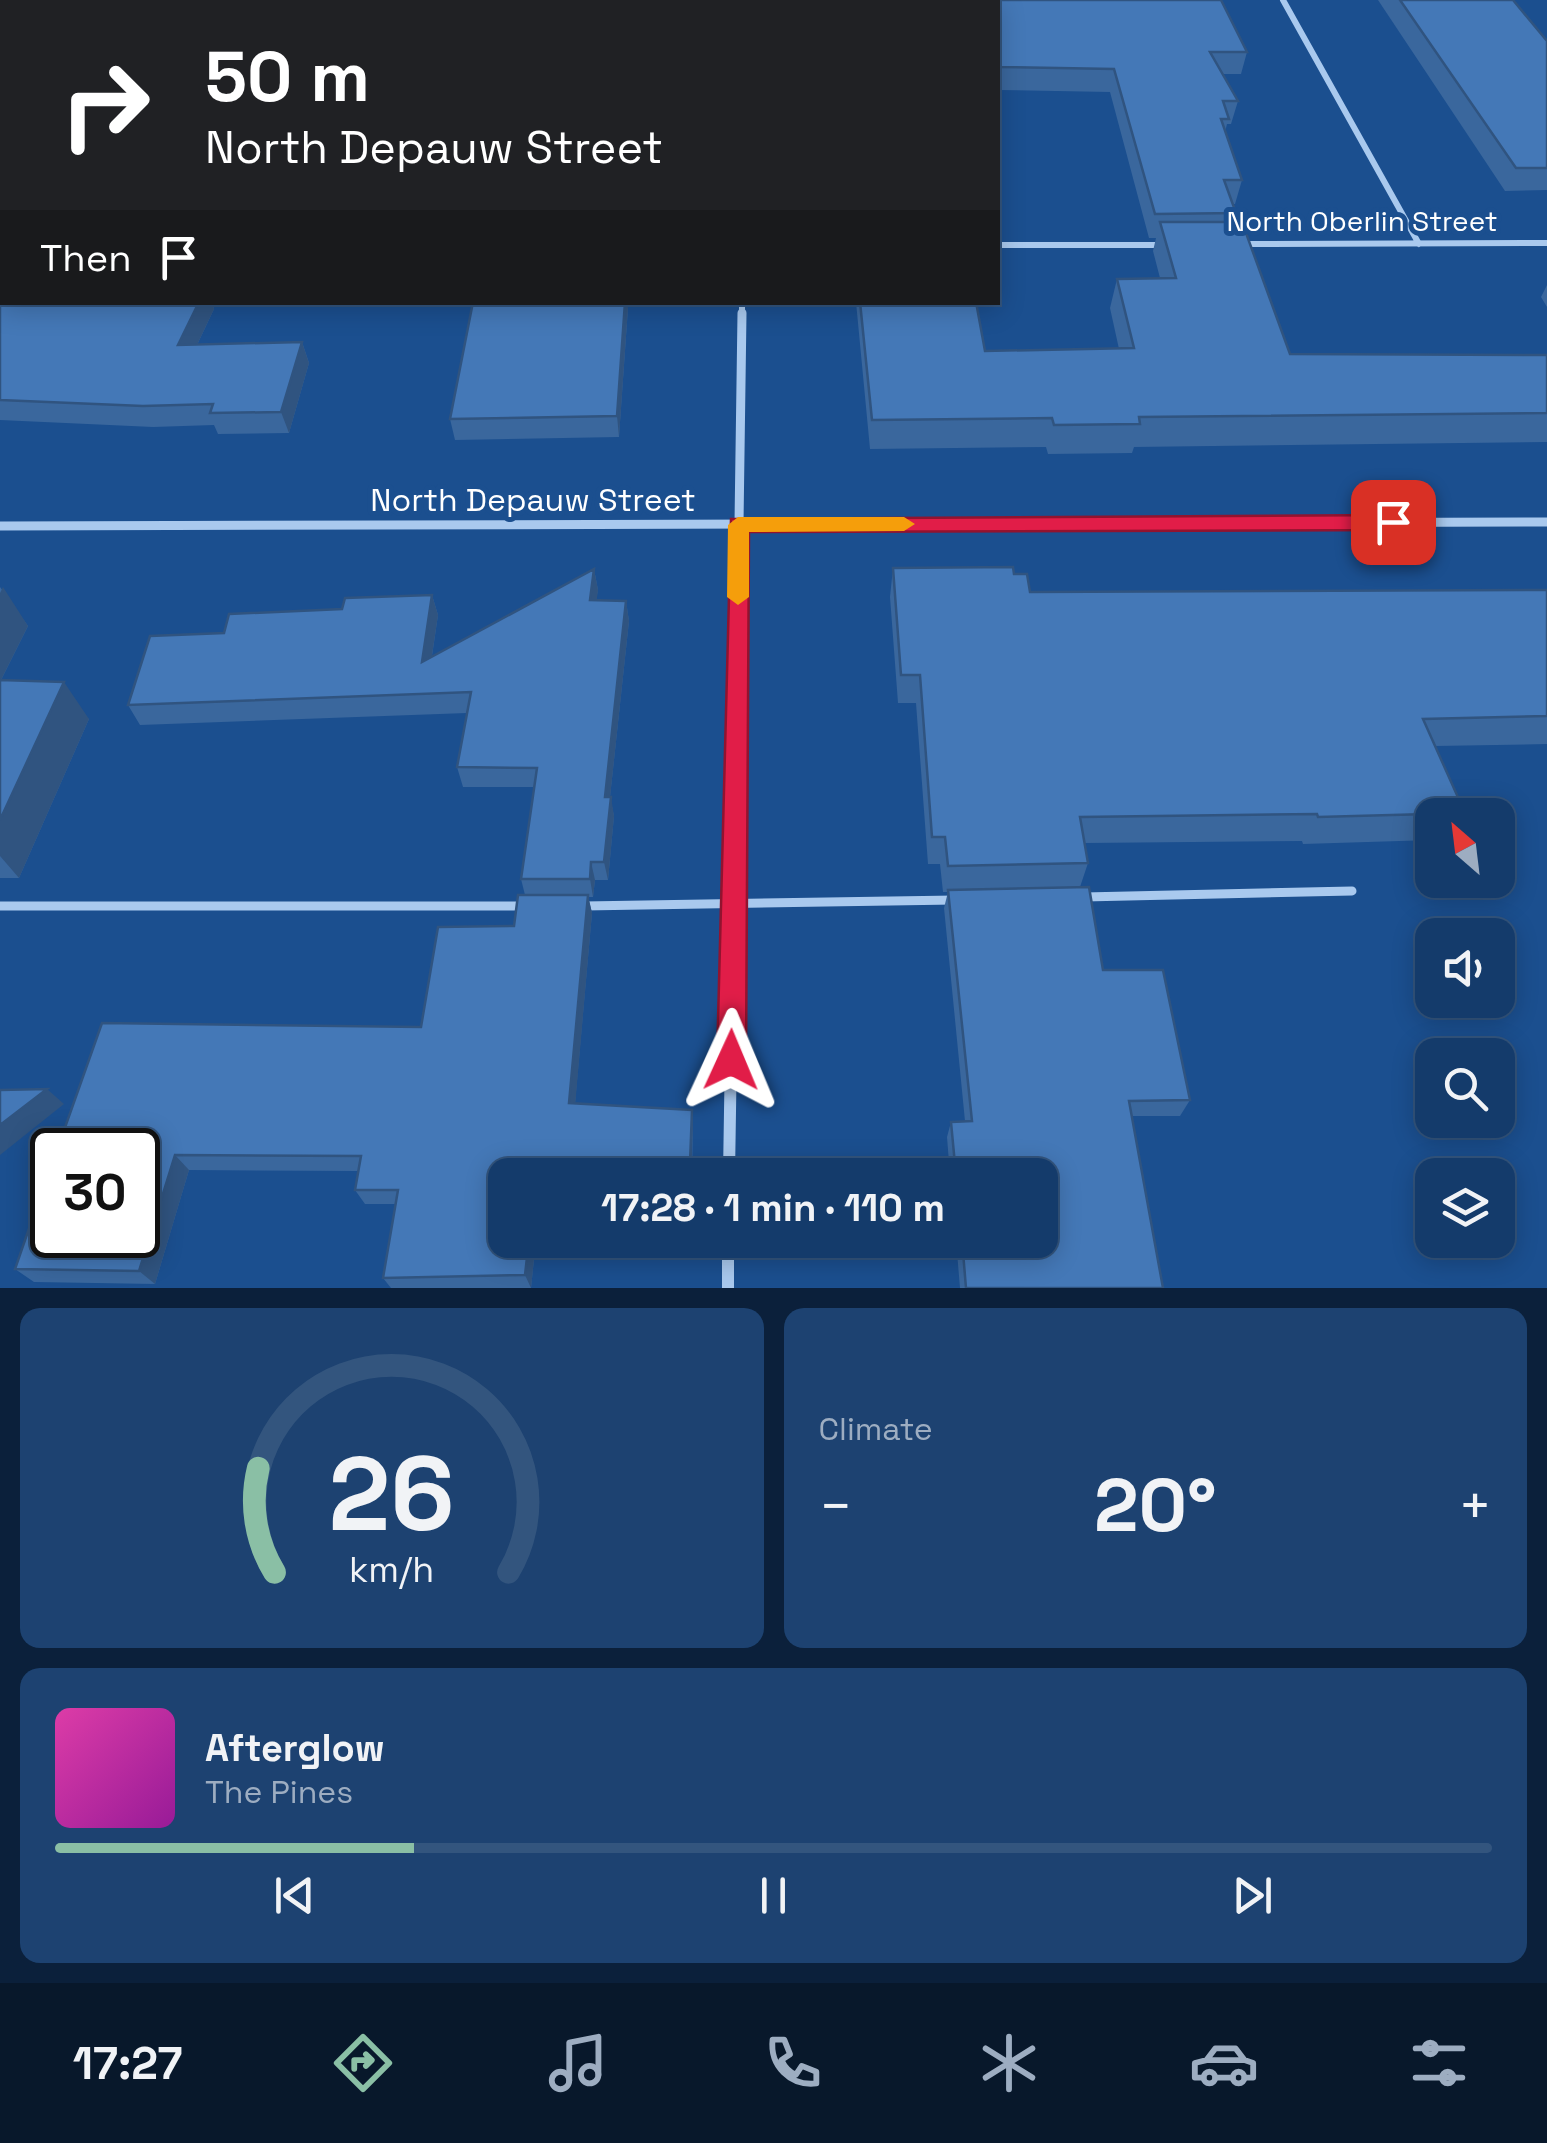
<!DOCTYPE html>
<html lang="en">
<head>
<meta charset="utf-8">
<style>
	:root { --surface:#143b6b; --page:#1d4271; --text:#f1f3f6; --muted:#9dadc1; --line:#33557e; --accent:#8abfa5 }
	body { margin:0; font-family:"Space Grotesk",sans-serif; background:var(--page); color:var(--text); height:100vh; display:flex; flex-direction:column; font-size:38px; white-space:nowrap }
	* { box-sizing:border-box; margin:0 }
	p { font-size:32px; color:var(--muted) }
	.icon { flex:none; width:55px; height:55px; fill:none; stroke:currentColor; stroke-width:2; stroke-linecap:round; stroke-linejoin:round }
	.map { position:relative; height:1288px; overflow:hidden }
	.details { display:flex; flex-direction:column; gap:20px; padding:20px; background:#0b203b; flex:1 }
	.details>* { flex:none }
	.banner { position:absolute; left:0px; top:0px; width:1000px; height:305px; box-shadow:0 5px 25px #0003,0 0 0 2px var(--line); background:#202124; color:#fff; overflow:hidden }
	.needle { width:65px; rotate:332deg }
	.tools { position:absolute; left:1415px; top:798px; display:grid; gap:20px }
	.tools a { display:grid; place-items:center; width:100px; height:100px; border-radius:20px; background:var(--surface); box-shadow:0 5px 25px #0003,0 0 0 2px var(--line); font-size:50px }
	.speed { position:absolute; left:30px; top:1128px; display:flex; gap:20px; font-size:50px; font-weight:700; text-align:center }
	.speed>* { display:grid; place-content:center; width:130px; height:130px; border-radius:50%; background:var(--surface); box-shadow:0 5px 25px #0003,0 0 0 2px var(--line); line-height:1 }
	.speed .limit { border:5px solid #111; border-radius:15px; background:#fff; color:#111 }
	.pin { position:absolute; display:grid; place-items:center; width:85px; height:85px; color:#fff; margin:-42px; border-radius:20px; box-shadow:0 5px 15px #0006 }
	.me { position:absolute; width:110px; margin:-55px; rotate:1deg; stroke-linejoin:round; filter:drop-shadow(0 0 8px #0008) }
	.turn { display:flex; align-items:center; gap:35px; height:210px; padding:0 40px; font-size:45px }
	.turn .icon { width:130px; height:130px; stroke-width:2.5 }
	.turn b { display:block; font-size:70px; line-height:85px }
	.then { display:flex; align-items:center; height:95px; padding:0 40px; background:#0003; gap:20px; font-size:38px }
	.big { font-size:75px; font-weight:700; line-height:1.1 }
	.details .widget { flex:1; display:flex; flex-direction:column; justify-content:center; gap:15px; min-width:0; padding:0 35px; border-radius:20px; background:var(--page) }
	.details .dial { align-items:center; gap:0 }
	.dial svg { height:260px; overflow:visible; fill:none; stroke:var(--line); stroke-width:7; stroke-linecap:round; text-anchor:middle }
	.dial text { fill:var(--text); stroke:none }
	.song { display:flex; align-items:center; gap:30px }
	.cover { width:120px; height:120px; border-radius:15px; background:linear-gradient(135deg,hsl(320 70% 55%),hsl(300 70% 35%)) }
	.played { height:10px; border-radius:5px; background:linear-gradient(90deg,var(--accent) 25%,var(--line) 25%) }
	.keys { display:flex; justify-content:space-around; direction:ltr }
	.heat { display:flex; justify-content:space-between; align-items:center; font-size:55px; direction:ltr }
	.details .tiles { flex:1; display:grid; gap:20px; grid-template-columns:1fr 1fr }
	.widget:last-child { grid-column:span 2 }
	.trip { position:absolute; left:488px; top:1158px; width:570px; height:100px; border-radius:20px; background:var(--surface); box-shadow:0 5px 25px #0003,0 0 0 2px var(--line); font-weight:700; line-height:100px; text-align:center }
	.tabs { display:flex; height:160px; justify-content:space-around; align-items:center; background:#08182b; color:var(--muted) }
	.tabs .icon { width:70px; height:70px }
	.tabs .on { color:var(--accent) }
	.tabs b { font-size:45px; color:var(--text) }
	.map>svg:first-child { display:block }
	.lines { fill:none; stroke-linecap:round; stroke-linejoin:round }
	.lane { stroke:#a9c9ee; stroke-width:9 }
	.street-far2 { stroke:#a9c9ee; stroke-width:6 }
	.street-far1 { stroke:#a9c9ee; stroke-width:9 }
	.street { stroke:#a9c9ee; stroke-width:12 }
	.wall { fill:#3a679d }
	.shaded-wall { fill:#305480 }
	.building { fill:#4478b7; stroke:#305480; stroke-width:2.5 }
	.route { fill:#e11d48; stroke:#92132f; stroke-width:2.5 }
	.slow { fill:#f59e0b }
	.labels { text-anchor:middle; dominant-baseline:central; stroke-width:10; stroke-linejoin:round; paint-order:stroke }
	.far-street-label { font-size:28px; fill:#fff; stroke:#1b4f8f }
	.street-label { font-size:32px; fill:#fff; stroke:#1b4f8f }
</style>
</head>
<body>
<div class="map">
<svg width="1547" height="1288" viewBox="0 0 1547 1288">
	<rect width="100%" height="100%" fill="#1b4f8f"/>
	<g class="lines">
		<path class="lane" d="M1084 897 1352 891
			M0 906H525
			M584 906 955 900"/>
		<path class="street-far2" d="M1283 0 1419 244
			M1238 244 1547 243
			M998 245H1166
			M742 315V302"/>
		<path class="street-far1" d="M0 526 1547 522
			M736 733 742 313"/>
		<path class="street" d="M729 1175 736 731
			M728 1240V1288"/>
	</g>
	<path class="wall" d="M826 0H1221L1247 52 1241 74H1223L1238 101 1231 124H1227L1225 132 1242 180 1235 204H1232L1236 213 1233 222 1290 354 1547 355V442L1134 447 1132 453 1048 454 1046 447 870 449 856 302H976L985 351 1119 349 1110 308 1117 279 1160 278 1153 251 1156 238H1149L1110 92 998 90V2H826Z
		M1378 0H1513L1547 41V190L1505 191Z
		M1547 285V307L1541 297Z
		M0 289 2 302H212L214 309 197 345 302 342 309 363 289 433 218 434 214 425 153 427 0 420Z
		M628 308 619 437 455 440 450 419Z
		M893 568 1014 574 1030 592 1547 590V744L1435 746 1465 813 1463 815H1432V840L1303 844 1302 841 1085 843 1088 863 1080 887 1103 970 1190 1100 1180 1116H1132L1163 1288H960L956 1240H1040V1175H950L947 1137 951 1122 965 1121 944 908 948 892H943L940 864H928L916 703H898L890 597Z
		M594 569 598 590 596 600 626 601 629 621 610 797 614 816 608 880H595L593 897H588L592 913 575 1103 692 1110 693 1125 692 1175H505L536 1240 531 1288H391L383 1278 396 1204H365L355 1190 358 1171 189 1170 155 1284 34 1282 15 1269 138 1150 421 1027 514 926 525 895 521 879 534 787H463L457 767 467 713 140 725 128 705 224 633 342 609 432 595 438 615 432 656Z
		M0 587 28 626 1 680 89 719 19 878H0Z"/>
	<path class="shaded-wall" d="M100 0H126L124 2H98Z
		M2 168V214L0 218V172Z
		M199 302H212L214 309 187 366 178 345Z
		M625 302H627L628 308 619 437 617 416Z
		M302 342 309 363 289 433 281 412Z
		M594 569 598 590 594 621 590 600Z
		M3 587 28 626 0 682V593Z
		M432 595 438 615 428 682 422 662Z
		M626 601 629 621 608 816 605 797Z
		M64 682 89 719 19 878 0 856V820Z
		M611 797 614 816 608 880 604 862Z
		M591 862 595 880 593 897 590 879Z
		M588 895 592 913 574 1118 569 1103Z
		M47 1089 64 1104 0 1155V1125Z
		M692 1110 693 1125 691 1175 690 1163Z
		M175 1155 189 1170 155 1284 139 1271Z
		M537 1161 542 1175H535Z
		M529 1240H536L531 1288 525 1275Z"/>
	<path class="building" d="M0 0H100L98 2H2V168L0 172Z
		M273 0H349L348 2H272Z
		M502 0H648V2H353Z
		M829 0H1221L1247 52H1210L1238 101H1223L1229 119H1221L1242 180H1224L1236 213 1155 214 1114 69 998 67V2H829Z
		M1400 0H1513L1547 41V168H1516Z
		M1160 222H1242L1290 354 1547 355V413L1139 417 1140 424 1054 425 1052 418 872 420 860 302H976L985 351 1134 348 1117 279 1176 278Z
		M0 289H2V302H199L178 345 302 342 281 412 210 413 213 404 143 406 0 400Z
		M473 302H625L617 416 450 419Z
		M1013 567 1014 574H1027L1030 592 1547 590V716L1423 719 1465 813 1318 817 1317 814 1080 817 1088 863 948 866 945 837H932L920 675H901L893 568Z
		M594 569 590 600 626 601 605 797H611L604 862H591L590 879H521L537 768 457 767 471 692 128 705 150 636 224 633 229 614 342 609 345 598 432 595 422 662Z
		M0 680 64 682 0 820Z
		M1089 887 1103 970H1163L1190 1100 1129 1101 1163 1288H966L962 1240H1040V1175H956L951 1122 972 1121 948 890Z
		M518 895H588L569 1103 692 1110 690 1163 537 1161 535 1175H505V1240H529L525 1275 383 1278 398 1190H355L361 1156 175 1155 139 1271 15 1269 52 1162V1235H138V1150H57L102 1023 421 1027 438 927 514 926Z
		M47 1089 0 1125V1090Z"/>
	<path class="route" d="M1393 515 1404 522 1393 530 749 532 746 1060 741 1069 731 1073 721 1069 717 1060 731 519Z"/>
	<path class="slow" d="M738 517H904L915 524 904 531 749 532V597L738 605 727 597 728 525Z"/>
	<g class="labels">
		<g class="far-street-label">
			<text x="1362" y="221">North Oberlin Street</text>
		</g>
		<g class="street-label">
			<text x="533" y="500">North Depauw Street</text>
		</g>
	</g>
</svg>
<div class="tools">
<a><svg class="needle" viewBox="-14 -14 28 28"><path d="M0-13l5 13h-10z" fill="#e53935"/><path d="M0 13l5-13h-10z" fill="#9dadc1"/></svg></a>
<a><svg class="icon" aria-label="sound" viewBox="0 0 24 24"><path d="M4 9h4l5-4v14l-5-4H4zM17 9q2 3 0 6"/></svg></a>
<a><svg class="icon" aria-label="search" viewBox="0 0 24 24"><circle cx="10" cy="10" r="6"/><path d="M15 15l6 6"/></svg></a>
<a><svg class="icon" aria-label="layers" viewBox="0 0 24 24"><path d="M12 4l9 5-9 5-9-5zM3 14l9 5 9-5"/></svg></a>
</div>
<div class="speed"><div class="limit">30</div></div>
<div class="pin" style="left:1393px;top:522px;background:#d93025"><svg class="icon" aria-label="arrive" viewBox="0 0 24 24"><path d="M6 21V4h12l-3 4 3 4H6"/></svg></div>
<svg class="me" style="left:731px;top:1060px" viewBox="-20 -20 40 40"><path d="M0-17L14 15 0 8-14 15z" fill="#e11d48" stroke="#fff" stroke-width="4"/></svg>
<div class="trip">17:28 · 1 min · 110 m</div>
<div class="banner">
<div class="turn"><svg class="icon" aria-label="right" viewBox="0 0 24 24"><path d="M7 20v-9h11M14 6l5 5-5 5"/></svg><div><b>50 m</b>North Depauw Street</div></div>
<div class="then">Then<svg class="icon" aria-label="arrive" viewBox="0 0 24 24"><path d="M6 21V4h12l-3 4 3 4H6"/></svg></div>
</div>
</div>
<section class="details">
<div class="tiles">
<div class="widget dial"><svg viewBox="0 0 100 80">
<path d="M14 69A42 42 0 1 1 86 69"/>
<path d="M14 69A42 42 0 0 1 9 37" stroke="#8abfa5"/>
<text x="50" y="56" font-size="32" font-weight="700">26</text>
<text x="50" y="72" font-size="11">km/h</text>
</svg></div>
<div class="widget"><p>Climate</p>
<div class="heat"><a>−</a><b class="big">20°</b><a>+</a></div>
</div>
<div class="widget">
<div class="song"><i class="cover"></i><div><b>Afterglow</b><p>The Pines</p></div></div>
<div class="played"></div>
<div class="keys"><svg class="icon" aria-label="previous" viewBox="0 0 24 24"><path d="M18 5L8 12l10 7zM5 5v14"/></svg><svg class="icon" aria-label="pause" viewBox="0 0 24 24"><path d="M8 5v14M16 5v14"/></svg><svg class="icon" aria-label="next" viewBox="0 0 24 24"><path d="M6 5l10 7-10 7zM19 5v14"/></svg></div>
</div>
</div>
</section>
<nav class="tabs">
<b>17:27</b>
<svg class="icon on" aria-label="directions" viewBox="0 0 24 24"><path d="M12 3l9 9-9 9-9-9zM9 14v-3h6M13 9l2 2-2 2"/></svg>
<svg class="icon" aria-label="music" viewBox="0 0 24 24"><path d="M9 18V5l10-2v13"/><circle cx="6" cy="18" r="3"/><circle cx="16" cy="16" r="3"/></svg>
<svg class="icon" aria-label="phone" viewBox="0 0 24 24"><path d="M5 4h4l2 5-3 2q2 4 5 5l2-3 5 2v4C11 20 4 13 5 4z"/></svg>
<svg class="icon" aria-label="climate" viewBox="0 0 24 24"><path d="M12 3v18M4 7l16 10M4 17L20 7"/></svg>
<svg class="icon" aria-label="car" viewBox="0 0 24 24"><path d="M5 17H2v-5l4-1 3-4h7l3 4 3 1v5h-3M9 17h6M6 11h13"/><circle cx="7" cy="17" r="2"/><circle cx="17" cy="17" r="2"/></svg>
<svg class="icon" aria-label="filters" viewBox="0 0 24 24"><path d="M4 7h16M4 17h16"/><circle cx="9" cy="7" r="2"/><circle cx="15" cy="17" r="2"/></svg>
</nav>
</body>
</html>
